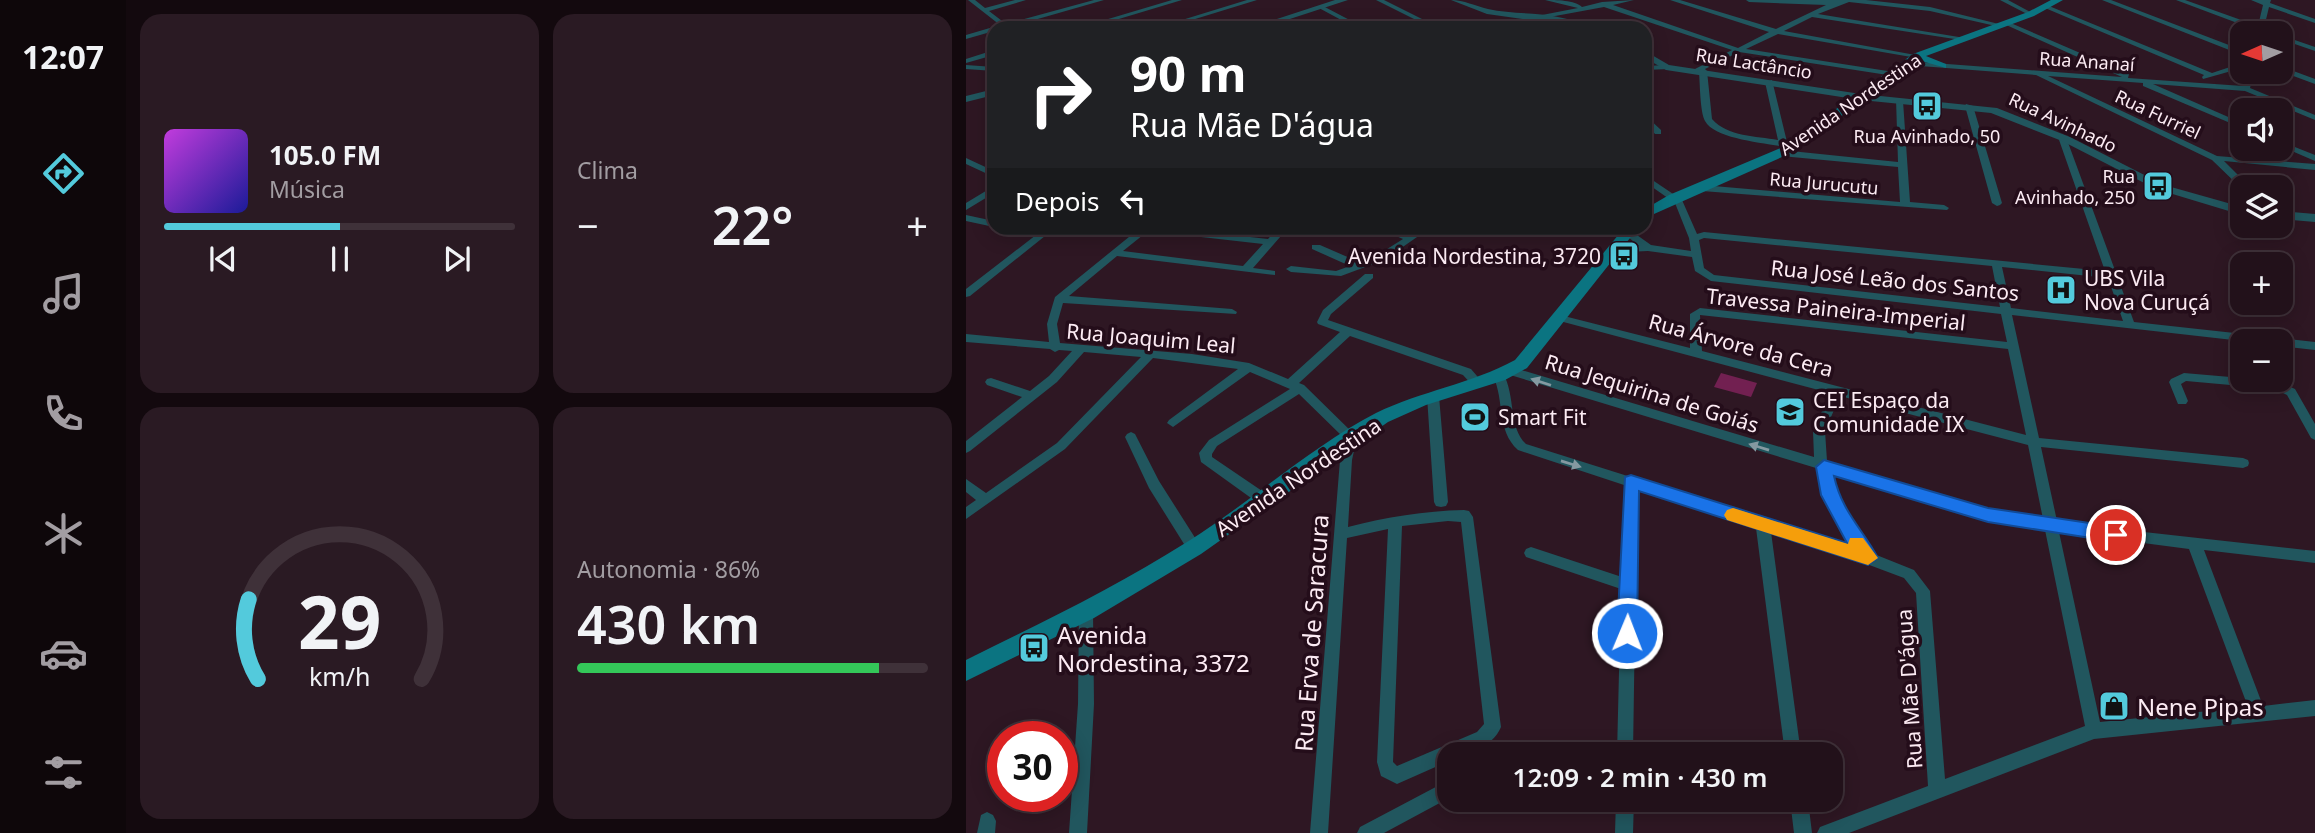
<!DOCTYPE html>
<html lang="pt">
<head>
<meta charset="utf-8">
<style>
	:root { --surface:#22111a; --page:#2a1a23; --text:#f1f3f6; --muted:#a29da2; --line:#3f3139; --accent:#53cadc }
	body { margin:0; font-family:"Noto Sans",sans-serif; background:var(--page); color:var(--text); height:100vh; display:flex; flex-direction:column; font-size:26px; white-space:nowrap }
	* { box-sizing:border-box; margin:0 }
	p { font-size:23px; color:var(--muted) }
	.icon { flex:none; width:38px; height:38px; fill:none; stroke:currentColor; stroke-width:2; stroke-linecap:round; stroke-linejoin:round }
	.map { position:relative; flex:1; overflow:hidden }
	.details { display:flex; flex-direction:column; gap:14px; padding:14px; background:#13090e; width:840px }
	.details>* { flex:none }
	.hud { position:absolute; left:21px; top:21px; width:665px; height:214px; border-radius:21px; box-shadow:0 4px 18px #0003,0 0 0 2px var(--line); background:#202124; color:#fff; overflow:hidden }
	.needle { width:46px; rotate:267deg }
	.controls { position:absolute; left:1264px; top:21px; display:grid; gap:14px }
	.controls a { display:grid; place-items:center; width:63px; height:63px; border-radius:14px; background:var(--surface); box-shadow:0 4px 18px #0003,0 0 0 2px var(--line); font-size:35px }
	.speed { position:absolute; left:21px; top:721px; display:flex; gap:14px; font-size:35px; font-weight:700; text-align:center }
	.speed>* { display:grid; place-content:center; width:91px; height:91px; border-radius:50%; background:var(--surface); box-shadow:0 4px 18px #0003,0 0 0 2px var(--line); line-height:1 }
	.speed .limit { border:10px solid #d22; background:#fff; color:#111 }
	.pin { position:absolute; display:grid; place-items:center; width:60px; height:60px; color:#fff; margin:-30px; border:4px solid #fff; border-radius:50%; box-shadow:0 2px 7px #0007 }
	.me { position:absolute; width:77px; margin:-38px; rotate:1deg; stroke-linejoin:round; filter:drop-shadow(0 0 5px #0008) }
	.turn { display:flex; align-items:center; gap:24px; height:147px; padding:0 28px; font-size:32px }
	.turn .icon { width:91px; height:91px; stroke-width:2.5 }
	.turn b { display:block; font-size:49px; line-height:60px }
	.then { display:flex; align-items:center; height:66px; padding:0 28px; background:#0003; gap:14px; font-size:26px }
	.big { font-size:52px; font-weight:600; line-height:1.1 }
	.details .tile { flex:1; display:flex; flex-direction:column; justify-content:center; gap:10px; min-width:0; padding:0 24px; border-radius:21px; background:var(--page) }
	.details .dial { align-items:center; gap:0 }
	.dial svg { height:182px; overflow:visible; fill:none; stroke:var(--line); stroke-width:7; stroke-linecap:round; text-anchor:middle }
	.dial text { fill:var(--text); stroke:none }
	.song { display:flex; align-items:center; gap:21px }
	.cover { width:84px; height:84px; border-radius:10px; background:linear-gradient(135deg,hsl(290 70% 55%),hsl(240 70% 35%)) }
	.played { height:7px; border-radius:4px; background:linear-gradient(90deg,var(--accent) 50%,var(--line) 50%) }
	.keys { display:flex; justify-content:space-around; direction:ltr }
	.heat { display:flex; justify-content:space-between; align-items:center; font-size:38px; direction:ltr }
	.charge { height:10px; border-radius:5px; background:linear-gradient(90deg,#34c759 86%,var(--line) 0) }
	.details .tiles { flex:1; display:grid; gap:14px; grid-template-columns:repeat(2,1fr) }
	.trip { position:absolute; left:471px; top:742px; width:406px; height:70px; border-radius:21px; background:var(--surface); box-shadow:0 4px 18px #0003,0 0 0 2px var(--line); font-weight:600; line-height:70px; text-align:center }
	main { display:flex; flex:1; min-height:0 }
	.dock { display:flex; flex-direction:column; width:126px; justify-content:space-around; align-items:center; background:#0e070a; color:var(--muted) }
	.dock .icon { width:49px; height:49px }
	.dock .selected { color:var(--accent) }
	.dock b { font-size:32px; color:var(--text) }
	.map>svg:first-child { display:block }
	.water { fill:#722051 }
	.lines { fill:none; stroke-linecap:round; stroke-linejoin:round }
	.minor { fill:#21565e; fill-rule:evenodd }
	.tertiary { fill:#21565e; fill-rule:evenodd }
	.secondary { fill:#0b7481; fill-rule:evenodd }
	.oneway { fill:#8499a1 }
	.route { fill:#1a73e8; stroke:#114b97; stroke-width:2 }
	.slow { fill:#f59e0b }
	.labels { text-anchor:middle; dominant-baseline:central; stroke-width:7; stroke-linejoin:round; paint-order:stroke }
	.far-street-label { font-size:18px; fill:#fcebf3; stroke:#240d1a }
	.far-poi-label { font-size:18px; fill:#fcebf3; stroke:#240d1a }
	.poi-label { font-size:21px; fill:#fcebf3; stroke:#240d1a; text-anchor:start }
	.street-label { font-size:21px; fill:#fcebf3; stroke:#240d1a }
	.near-street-label { font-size:24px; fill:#fcebf3; stroke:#240d1a }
	.near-poi-label { font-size:24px; fill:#fcebf3; stroke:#240d1a; text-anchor:start }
</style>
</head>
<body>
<main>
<nav class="dock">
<b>12:07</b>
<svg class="icon selected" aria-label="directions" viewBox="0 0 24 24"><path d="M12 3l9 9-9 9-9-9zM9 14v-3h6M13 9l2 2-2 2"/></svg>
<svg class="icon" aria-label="music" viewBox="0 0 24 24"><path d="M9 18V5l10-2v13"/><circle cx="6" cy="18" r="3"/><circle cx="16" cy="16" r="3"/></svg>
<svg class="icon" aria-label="phone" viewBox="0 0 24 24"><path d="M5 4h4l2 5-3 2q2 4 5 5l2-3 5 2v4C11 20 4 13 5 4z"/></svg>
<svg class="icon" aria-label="climate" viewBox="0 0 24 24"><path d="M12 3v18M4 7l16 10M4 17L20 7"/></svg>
<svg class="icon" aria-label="car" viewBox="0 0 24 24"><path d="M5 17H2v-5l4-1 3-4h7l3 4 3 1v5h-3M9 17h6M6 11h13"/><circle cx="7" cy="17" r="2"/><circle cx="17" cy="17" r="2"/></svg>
<svg class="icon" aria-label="filters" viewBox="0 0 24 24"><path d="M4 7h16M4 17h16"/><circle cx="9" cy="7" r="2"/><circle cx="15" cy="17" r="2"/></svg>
</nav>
<section class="details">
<div class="tiles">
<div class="tile">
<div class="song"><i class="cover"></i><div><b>105.0 FM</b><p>Música</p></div></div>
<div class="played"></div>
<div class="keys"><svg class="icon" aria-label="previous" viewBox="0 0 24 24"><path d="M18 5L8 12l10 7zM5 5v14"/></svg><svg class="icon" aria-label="pause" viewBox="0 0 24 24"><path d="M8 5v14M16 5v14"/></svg><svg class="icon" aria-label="next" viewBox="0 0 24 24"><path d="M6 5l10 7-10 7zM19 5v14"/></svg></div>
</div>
<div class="tile"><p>Clima</p>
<div class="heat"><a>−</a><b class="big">22°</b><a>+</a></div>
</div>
<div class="tile dial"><svg viewBox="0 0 100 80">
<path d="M14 69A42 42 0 1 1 86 69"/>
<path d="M14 69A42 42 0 0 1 10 34" stroke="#53cadc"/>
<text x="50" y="56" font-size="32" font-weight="700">29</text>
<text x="50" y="72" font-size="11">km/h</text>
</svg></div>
<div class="tile"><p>Autonomia · 86%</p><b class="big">430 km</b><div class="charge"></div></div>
</div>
</section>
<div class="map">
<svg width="1349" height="833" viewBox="0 0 1349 833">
	<rect width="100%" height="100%" fill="#2e1723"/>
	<path class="water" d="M755 373 791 383 785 397 748 387Z"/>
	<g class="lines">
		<path class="minor" d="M2 0H9L19 8 49 0H60L23 11 40 24 128 0H138L40 28H28V31L0 39V35L34 25Z
			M206 0H216L123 28H112Z
			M281 0H291L200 28H190Z
			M410 0H418L474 28H466Z
			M579 0C590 0 609 0 616 7L636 2 668 0 647 5 772 48 803 32 704 0H714L810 29 860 5 783 2 780 0H900L964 7 1037 25 1034 27 964 11 883 2 852 14 999 38 995 40 846 17 818 31 955 56 951 58 812 34 780 49 928 72 932 74 928 76 773 52 739 69 741 71 746 119C762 137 790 136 812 140L799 82 806 80 821 142 832 146 828 149C807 143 750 141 739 121 734 112 734 84 733 72L727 70 766 50 638 7 524 28H510L612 8Z
			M1034 0H1042L1068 14 1063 15Z
			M1136 0H1145L1276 50V55Z
			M1210 0H1219L1292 26 1297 5 1285 0H1305L1304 3 1349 19V23L1303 7 1298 28 1308 33H1290V30Z
			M355 5 397 27 398 28H390L353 8 352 7Z
			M1079 6H1083L1246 73 1276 63V68L1237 79 1236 77 1238 75 1079 8Z
			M310 19 325 27 326 28H318L308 22 307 21Z
			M1040 21 1163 74 1162 78 1277 86 1280 72H1288L1284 88 1349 115V120L1279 91 1187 84 1276 123V128L1177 86V83L1082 76 1251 156 1349 164V170L1258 161 1284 187H1276V189L1246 160 1070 75 941 65 937 63 941 61 1156 77 1038 24 1037 23Z
			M1314 35 1349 47V51L1314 39Z
			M25 51H28V55L0 63V59Z
			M0 65 28 67V71L0 69Z
			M700 65 704 67 703 69 679 70V66Z
			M1314 66 1349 79V84L1314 71Z
			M930 99 937 101 944 202 978 205 983 208 981 210 736 191 731 188 736 185 934 202 932 167 815 156 811 153 815 150 932 162Z
			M1000 104 1007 106 1036 203 1034 205 1031 206 1026 203 999 106Z
			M679 115 695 130V134H689L679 122Z
			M1096 134 1100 137 1168 322 1305 337 1310 340 1314 338 1349 342V350L1314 346V341H1276L1046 315 1073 438 1277 458 1282 460 1283 463 1282 466 1277 468 1075 447 1091 521 1124 526 1349 551V563L1238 550 1297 706 1349 700V716L1128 739 883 833H851L854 827 962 786 950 593 938 578 898 563 805 532 835 754H819L790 528 671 489 667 754H651L655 589 560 557 558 553 560 549 565 547 656 577 658 485 552 450C530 430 539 401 527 376L529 373H537C550 396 542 427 560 444L887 547 860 498 850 468 541 374 539 371 545 367 848 457 847 431 864 393 590 320 589 318 594 315 724 348V314L734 308 1041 342 1035 314 745 281 729 271 726 257 682 251 661 252V248L673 246 651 228H661L685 245 725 251 723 238 709 203 679 182V175L716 200 731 234 738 232 1139 271 1092 137ZM738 238 1026 266 1034 307 748 275 738 268 733 240ZM1036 267 1142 278 1157 321 1045 308ZM734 315 1042 349 1060 435 736 351ZM874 396 1062 445 1077 519 1022 510 861 461 859 431ZM864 472 1022 520 1079 530 1119 726 979 779 964 591 948 570 908 554 880 512ZM1093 532 1223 549 1282 707 1134 722Z
			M1314 141 1349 155V161L1314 146Z
			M0 158 28 171V177L0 164Z
			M28 186V193L0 210V203Z
			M0 215 28 221V227L0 221Z
			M79 228H89L4 296 0 297V289Z
			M174 228H203L302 239 312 228H322L287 268 309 271V275L151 256 103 296 266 309 271 312 270 314 97 303 91 324 94 343 226 354 283 363 322 379 374 332 352 324 351 322 357 310 399 274H407V278L365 314 362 320 505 369 517 383 511 387 507 386 497 375 384 336 333 383 338 385 391 437 386 460 382 527C420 517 458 511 498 510L503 511 507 517 535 727C526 748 503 754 483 754V761L431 784 415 776 411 762 422 529 381 538 362 833H344L374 460 378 438 333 394 251 446 246 454V457L302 495 304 499 302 503 297 504 292 503 235 462 233 453 243 440 324 389 284 372 207 427 201 423 203 420 272 369 187 358 99 449 0 519V507L10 500 0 492V479L20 493 91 443 175 357 118 352 91 382 4 451 0 453V441L56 397 21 385 19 382 21 379 25 378 64 391 83 376 106 351 93 350 89 352 84 349 0 342V334L83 342 81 324 89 297ZM182 231 297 244 277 266 157 251ZM482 521 495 522 518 724 511 732 431 766 427 762 436 526Z
			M415 228H426L443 234 453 228H464L418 260 375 276 325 272 320 269 325 266 370 271 384 266 346 249V245H354L393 262 410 256 437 239 416 230Z
			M1218 373 1276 378V380L1311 381 1329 389 1349 424V440L1345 438 1321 395 1309 389 1220 381 1215 384 1222 401 1220 404H1212L1203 382 1205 379Z
			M467 392 473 396 482 502 480 506 475 507 470 506 468 502 461 396Z
			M165 432 169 434 193 481 233 544 235 548 233 552 228 554 223 552 183 488 159 437 161 434Z
			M120 604 125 606 127 611 128 704 121 833H103L112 704 113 611 115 606Z
			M552 745 558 747 560 754H541L543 748Z
			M483 780V798L418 833H391L394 827Z
			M650 800H668L667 833H649Z
			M824 800H842L846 833H828Z
			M21 812 27 815 30 821 29 833H11L15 815Z"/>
		<path class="tertiary" d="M369 0H382L296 28H283Z
			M485 0C498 0 509 6 522 9 553 16 595 10 622 28L521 14Z
			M679 51 703 65 895 94 1031 108 1104 137 1198 185 1276 207V215L1190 189 1096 141 1025 113 895 100 700 70 679 58Z
			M28 89V95L0 102V96Z
			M1314 211 1349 214V222L1314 219Z"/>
		<path class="secondary" d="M1085 0H1097L1068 16 960 56 980 64V68L952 60 825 153 679 218V209L703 195 817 147 947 54 1062 12Z
			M658 228H672L561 368 539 380 460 405 422 422 235 554 128 618 0 681V660C75 623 150 587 221 542 285 502 343 448 410 413 455 391 505 384 549 360Z"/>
	</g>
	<defs><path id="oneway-solid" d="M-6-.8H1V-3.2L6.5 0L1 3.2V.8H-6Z" transform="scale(1.75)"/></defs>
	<g class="oneway">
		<use href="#oneway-solid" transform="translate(575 382) rotate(-162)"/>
		<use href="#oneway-solid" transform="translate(793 447) rotate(-163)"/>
		<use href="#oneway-solid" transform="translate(605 464) rotate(17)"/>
	</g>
	<path class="route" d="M858 460 1022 508 1150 527 1159 535 1150 542 1022 522 868 476C876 512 896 528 912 558L902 565 673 491 671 633 668 640 661 642 654 640 651 633 659 477 665 475 881 543 855 495 850 467Z"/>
	<path class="slow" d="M767 508 882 544 884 538H897L912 558 902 565 761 520 758 515 761 510Z"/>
	<defs>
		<g id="bus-square" transform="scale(1.575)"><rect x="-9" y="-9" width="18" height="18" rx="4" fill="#53cadc" stroke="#240d1a"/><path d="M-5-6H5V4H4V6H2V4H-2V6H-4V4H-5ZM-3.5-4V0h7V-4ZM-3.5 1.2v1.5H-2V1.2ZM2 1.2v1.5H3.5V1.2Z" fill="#111"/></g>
		<g id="hospital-square" transform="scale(1.575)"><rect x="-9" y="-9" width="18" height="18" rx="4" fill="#53cadc" stroke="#240d1a"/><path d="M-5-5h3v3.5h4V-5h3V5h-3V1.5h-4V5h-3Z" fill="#111"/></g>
		<g id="school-square" transform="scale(1.575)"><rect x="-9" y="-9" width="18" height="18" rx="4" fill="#53cadc" stroke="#240d1a"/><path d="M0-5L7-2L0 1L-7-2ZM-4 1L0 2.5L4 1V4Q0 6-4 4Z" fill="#111"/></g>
		<g id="stadium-square" transform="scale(1.575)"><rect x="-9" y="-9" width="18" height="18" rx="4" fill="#53cadc" stroke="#240d1a"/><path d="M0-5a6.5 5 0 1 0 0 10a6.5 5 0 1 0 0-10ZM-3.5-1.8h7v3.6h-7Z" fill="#111"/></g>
		<g id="shop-square" transform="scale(1.575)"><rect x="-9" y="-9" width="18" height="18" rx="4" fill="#53cadc" stroke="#240d1a"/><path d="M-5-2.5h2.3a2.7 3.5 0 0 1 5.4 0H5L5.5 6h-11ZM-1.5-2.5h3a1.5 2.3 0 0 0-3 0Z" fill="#111"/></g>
	</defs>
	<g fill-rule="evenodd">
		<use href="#bus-square" x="961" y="106"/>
		<use href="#bus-square" x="1192" y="186"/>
		<use href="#bus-square" x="658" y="256"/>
		<use href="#hospital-square" x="1095" y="290"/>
		<use href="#school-square" x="824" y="412"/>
		<use href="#stadium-square" x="509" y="417"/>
		<use href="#bus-square" x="68" y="648"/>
		<use href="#shop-square" x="1148" y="706"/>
	</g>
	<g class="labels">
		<g class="far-street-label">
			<text transform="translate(1121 61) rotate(4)">Rua Ananaí</text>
			<text transform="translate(788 63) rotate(9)">Rua Lactâncio</text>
			<text transform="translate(884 104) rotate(-34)">Avenida Nordestina</text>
			<text transform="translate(1192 114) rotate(25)">Rua Furriel</text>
			<text transform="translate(1097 122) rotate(25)">Rua Avinhado</text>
			<text transform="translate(858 183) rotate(5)">Rua Jurucutu</text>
		</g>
		<g class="far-poi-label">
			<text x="961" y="136">Rua Avinhado, 50</text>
			<text x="1169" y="176" text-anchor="end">Rua<tspan x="1169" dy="21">Avinhado, 250</tspan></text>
		</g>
		<g class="poi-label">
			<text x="635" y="256" text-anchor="end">Avenida Nordestina, 3720</text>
			<text x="1118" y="278">UBS Vila<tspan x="1118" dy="24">Nova Curuçá</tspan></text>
			<text x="847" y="400">CEI Espaço da<tspan x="847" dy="24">Comunidade IX</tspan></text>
			<text x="532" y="417">Smart Fit</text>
		</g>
		<g class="street-label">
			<text transform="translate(929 280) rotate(6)">Rua José Leão dos Santos</text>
			<text transform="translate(870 309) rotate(6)">Travessa Paineira-Imperial</text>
			<text transform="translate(185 338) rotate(5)">Rua Joaquim Leal</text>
			<text transform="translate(775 345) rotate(15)">Rua Árvore da Cera</text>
			<text transform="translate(686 393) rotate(17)">Rua Jequirina de Goiás</text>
			<text transform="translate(332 477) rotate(-34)">Avenida Nordestina</text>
			<text transform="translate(943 689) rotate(-94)">Rua Mãe D'água</text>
		</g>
		<g class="near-street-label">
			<text transform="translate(345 633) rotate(-86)">Rua Erva de Saracura</text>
		</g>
		<g class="near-poi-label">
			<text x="91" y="634">Avenida<tspan x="91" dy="28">Nordestina, 3372</tspan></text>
			<text x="1171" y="706">Nene Pipas</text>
		</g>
	</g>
</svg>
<div class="controls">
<a><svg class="needle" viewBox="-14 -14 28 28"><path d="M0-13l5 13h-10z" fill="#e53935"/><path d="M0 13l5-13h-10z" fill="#a29da2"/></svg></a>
<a><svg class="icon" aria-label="sound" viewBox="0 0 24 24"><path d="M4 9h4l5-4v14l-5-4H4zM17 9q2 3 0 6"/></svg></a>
<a><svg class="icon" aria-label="layers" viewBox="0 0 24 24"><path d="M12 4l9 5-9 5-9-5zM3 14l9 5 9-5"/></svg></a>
<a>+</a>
<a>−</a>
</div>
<div class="speed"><div class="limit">30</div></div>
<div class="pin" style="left:1150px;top:535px;background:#d93025"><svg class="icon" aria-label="arrive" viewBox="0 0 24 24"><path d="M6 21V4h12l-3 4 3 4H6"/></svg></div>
<svg class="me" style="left:661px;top:633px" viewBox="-20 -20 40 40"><circle r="17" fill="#1a73e8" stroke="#fff" stroke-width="3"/><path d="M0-11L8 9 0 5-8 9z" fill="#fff"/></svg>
<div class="trip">12:09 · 2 min · 430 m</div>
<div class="hud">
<div class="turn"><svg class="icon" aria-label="right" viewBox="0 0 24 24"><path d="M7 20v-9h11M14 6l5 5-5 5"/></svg><div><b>90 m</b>Rua Mãe D'água</div></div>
<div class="then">Depois<svg class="icon" aria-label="left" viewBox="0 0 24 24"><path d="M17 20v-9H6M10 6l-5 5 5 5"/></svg></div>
</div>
</div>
</main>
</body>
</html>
